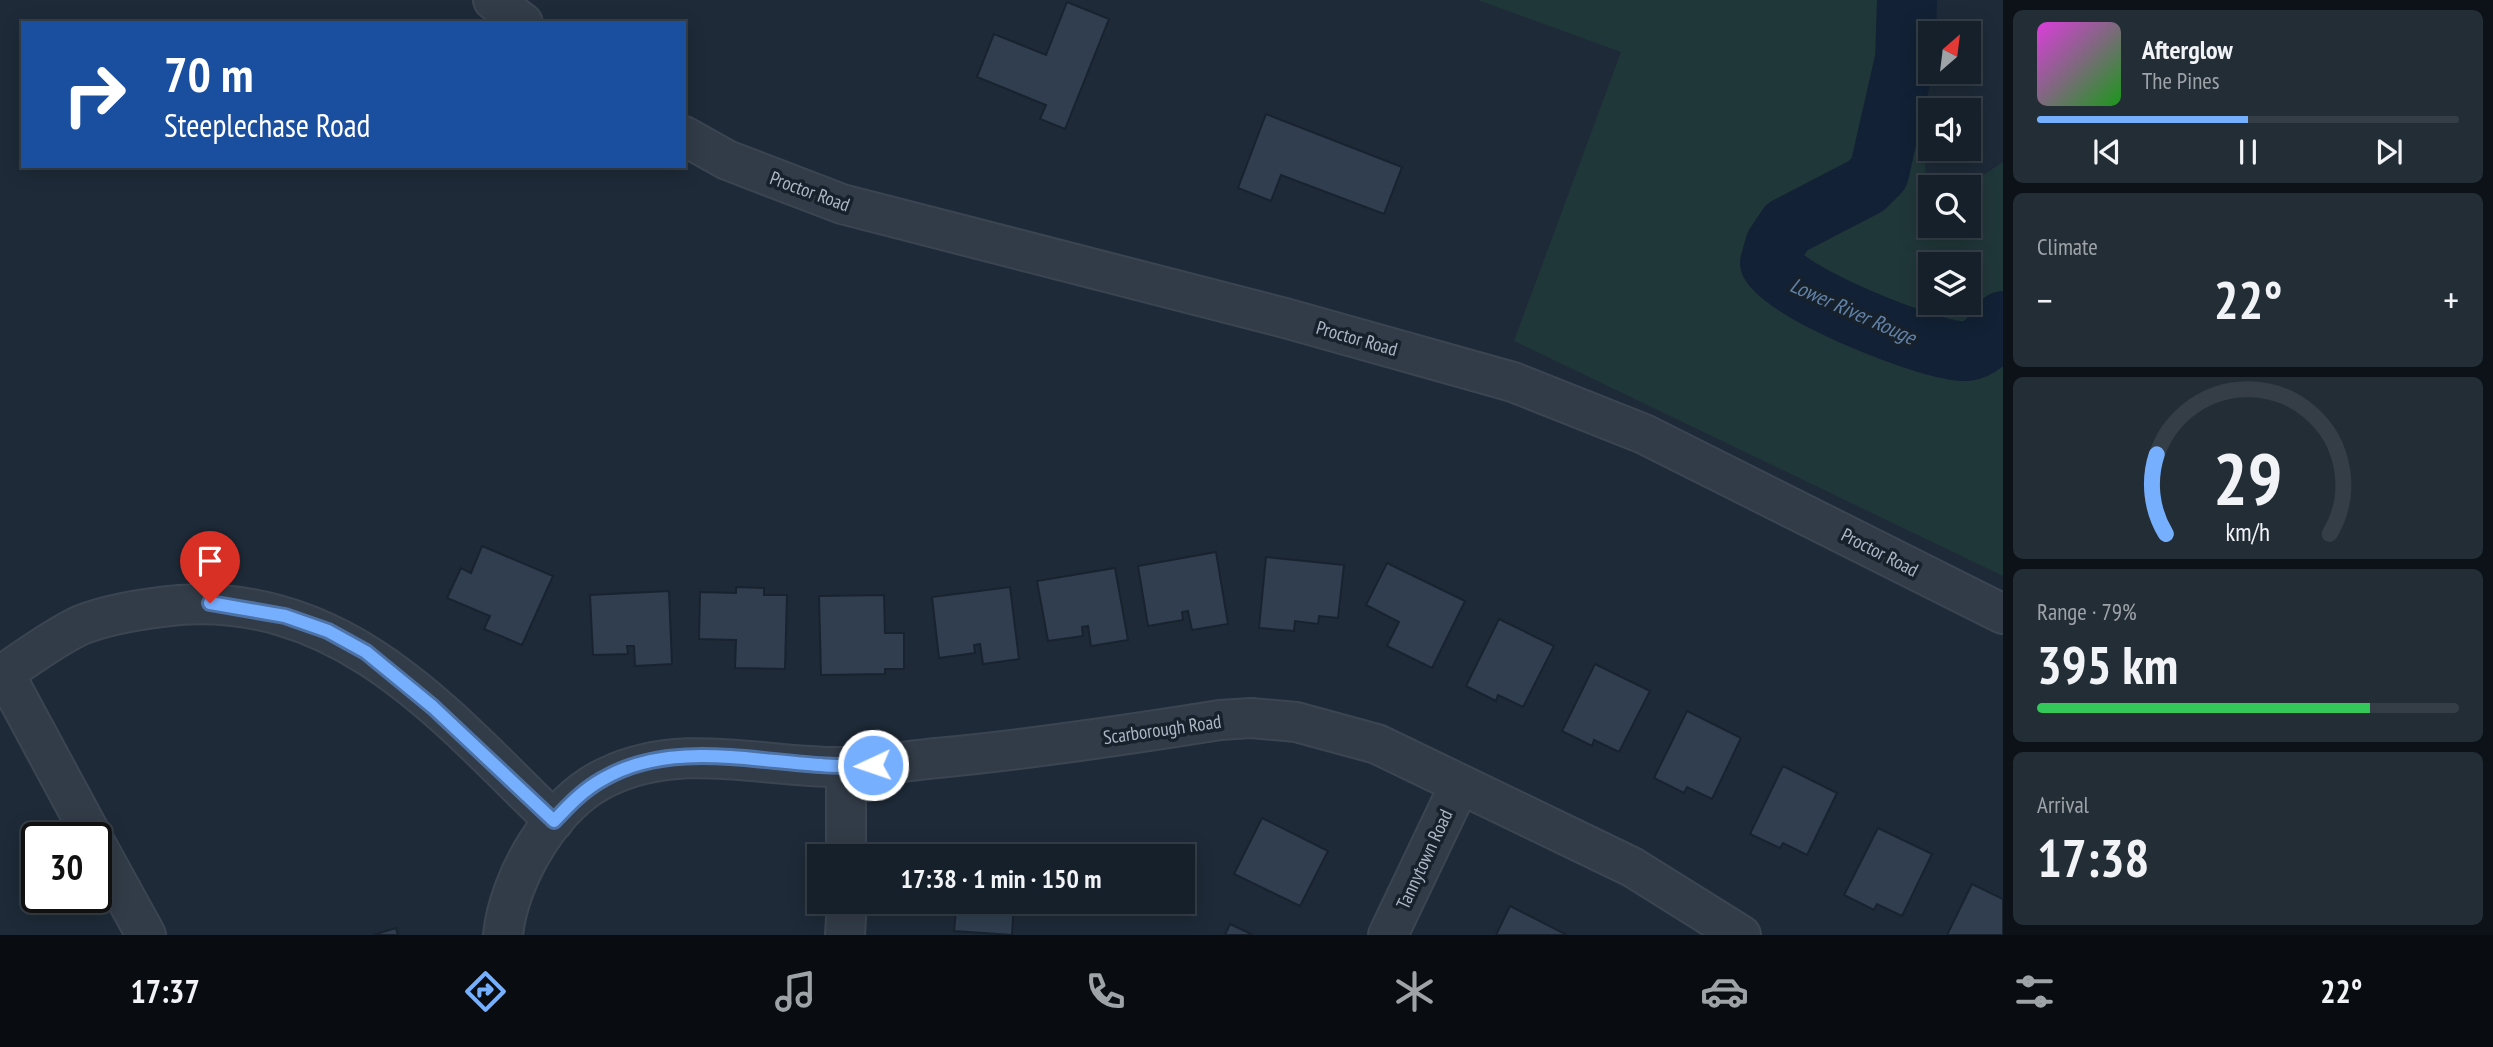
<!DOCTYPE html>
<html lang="en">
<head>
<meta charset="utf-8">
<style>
	:root { --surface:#16202a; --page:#232d36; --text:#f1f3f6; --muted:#9ea3a8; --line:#353e47; --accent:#77afff }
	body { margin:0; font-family:"PT Sans Narrow",sans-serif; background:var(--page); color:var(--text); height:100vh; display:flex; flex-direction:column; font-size:26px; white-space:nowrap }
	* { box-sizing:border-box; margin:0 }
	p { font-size:23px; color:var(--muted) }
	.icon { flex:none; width:38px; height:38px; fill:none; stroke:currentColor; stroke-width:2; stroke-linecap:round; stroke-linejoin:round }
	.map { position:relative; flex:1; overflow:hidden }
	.details { display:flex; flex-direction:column; gap:10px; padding:10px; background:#0c1217; width:490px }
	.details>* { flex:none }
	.top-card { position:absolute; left:21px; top:21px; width:665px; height:147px; border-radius:0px; box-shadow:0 4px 18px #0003,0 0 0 2px var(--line); background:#1a4fa0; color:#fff; overflow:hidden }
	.needle { width:46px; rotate:28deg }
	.fabs { position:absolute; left:1918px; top:21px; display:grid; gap:14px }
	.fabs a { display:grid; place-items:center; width:63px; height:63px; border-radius:0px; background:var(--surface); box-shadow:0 4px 18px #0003,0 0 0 2px var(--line); font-size:35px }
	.speed { position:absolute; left:21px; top:822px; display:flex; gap:14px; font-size:35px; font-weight:700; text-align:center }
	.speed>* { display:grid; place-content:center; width:91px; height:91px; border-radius:50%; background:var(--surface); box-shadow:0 4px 18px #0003,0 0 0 2px var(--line); line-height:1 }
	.speed .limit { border:4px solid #111; border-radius:10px; background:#fff; color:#111 }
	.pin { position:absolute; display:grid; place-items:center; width:60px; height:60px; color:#fff; margin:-72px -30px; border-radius:50% 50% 50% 0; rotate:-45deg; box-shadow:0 0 7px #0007 }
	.pin .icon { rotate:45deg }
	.me { position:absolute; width:77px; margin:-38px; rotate:267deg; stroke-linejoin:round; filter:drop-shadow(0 0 5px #0008) }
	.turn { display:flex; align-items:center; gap:24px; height:147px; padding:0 28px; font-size:32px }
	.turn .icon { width:91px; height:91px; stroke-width:2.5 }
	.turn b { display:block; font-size:49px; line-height:60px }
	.big { font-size:52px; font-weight:800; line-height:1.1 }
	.details .tile { flex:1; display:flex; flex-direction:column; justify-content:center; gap:10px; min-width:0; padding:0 24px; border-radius:10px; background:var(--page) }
	.details .dial { align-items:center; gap:0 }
	.dial svg { height:182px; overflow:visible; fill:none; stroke:var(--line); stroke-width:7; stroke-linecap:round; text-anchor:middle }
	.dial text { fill:var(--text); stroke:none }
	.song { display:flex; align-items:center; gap:21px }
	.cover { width:84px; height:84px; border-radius:10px; background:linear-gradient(135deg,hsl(300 70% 55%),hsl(120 70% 35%)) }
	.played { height:7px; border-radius:4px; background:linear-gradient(90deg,var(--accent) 50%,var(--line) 50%) }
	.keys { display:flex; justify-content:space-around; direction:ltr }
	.heat { display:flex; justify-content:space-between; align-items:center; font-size:38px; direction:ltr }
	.charge { height:10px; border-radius:5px; background:linear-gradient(90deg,#34c759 79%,var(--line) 0) }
	.trip { position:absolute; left:807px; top:844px; width:388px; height:70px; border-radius:0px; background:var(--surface); box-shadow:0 4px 18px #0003,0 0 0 2px var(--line); font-weight:800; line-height:70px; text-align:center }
	.tabs { display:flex; height:112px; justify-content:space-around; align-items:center; background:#090d11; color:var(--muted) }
	.tabs .icon { width:49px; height:49px }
	.tabs .current { color:var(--accent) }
	.tabs b { font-size:32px; color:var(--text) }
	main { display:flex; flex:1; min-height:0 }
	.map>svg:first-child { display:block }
	.green { fill:#203739; fill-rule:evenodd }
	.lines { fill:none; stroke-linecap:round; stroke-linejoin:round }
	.river { stroke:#122135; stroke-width:60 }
	.building { fill:#303e4f; stroke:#19232f; stroke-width:2 }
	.minor-casing { stroke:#3b4552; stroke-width:42 }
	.minor { stroke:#323c48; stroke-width:38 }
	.route-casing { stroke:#4d72a6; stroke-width:18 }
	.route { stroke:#77afff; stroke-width:12 }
	.labels { text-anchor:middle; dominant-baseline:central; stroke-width:7; stroke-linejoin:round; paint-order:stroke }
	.street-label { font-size:19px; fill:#acb6c5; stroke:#17212c }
	.water-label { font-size:21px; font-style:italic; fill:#6281a7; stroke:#17212c }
</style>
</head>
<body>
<main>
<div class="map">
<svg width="2003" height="935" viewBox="0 0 2003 935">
	<rect width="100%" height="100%" fill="#1e2a38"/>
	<path class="green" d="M1478 0H1912L1930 226H1969V187H1965L2003 162V576L1514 341 1621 52ZM1930 264H1969V303H1930Z"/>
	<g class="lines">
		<path class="river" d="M1907 0 1905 59 1879 173 1866 186 1787 227 1775 245 1770 263C1783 292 1934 354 1967 351 1983 349 1994 333 2003 321"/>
	</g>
	<path class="building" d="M1067 2 1109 19 1065 129 1040 119 1046 105 977 77 994 34 1046 55Z
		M1266 114 1402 167 1384 214 1281 175 1271 201 1238 188Z
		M482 546 553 576 522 645 484 629 490 616 447 598 461 568 471 573Z
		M1216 552 1228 624 1192 630 1188 611 1182 612 1183 620 1148 626 1138 566Z
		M1266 557 1344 565 1338 618 1319 616 1318 624 1295 621 1294 631 1259 628Z
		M1387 563 1465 601 1432 668 1387 646 1399 622 1366 605Z
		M1115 568 1128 640 1091 646 1088 626 1082 627 1083 636 1048 641 1037 581Z
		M736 587 764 588V595H787L785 669 735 668 736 640 699 639 700 592 736 593Z
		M1010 587 1019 659 983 664 980 644 974 645 975 653 939 658 932 597Z
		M669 591 672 664 635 666 634 646H627L628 654 593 655 590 595Z
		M884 595 885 633H904V669H885V674L821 675 819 596Z
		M1499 619 1554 646 1523 707 1498 695 1496 701 1466 686Z
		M1595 664 1650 691 1619 752 1594 740 1592 746 1562 731Z
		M1687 711 1741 738 1712 799 1687 787 1684 793 1654 778Z
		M1783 766 1837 793 1807 855 1783 843 1780 848 1750 834Z
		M1262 818 1328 851 1300 906 1234 874Z
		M1878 828 1932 854 1902 916 1877 904 1874 910 1844 895Z
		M966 847 1018 852V856H966Z
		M1972 884 2003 899V935H1947Z
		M957 901H1014L1012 935 954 931Z
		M1510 906 1567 935H1496Z
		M1230 924 1253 935H1225Z
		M396 928 398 935H373Z"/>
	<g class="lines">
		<g class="minor-casing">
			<path id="minor" d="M493 0 523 23
				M684 136 727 160 842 204 1285 318 1513 382 1644 434 2003 614
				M4 673 93 838
				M0 676C26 659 53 638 81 625 112 613 147 608 180 605 345 594 446 716 554 821
				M846 767V856
				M96 844 146 935
				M503 935C509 877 553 802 607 777 685 740 765 769 847 767 877 766 907 761 937 758 1032 749 1126 735 1220 720L1251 718 1296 722 1377 744 1632 867 1741 935
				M845 935 847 901
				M1388 935 1460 784"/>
		</g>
		<use href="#minor" class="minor"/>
	</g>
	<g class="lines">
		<g class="route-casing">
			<path id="route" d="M210 603 285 616 328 631 366 652 433 707 554 821C569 805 583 790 603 779 683 732 786 773 873 765"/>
		</g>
		<use href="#route" class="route"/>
	</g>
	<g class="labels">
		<g class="street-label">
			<text transform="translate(810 191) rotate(20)">Proctor Road</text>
			<text transform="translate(1357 338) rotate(16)">Proctor Road</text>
			<text transform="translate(1880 552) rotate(27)">Proctor Road</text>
			<text transform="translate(1162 729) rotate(-8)">Scarborough Road</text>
			<text transform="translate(1424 859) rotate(-65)">Tannytown Road</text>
		</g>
		<g class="water-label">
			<text transform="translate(1853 311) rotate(24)">Lower River Rouge</text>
		</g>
	</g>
</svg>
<div class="fabs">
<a><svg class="needle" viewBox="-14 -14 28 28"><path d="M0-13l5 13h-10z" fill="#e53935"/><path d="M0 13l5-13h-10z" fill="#9ea3a8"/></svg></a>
<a><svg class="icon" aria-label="sound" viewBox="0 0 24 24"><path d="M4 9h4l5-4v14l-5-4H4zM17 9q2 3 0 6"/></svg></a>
<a><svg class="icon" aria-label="search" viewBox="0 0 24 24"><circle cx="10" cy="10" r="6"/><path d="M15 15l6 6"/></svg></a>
<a><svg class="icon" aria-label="layers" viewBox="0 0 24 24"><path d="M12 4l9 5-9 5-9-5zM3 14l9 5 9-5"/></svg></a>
</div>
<div class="speed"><div class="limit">30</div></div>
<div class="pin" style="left:210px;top:603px;background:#d93025"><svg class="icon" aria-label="arrive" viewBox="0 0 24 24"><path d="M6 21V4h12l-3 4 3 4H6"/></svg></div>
<svg class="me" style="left:873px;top:765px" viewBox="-20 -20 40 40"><circle r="17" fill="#77afff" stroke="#fff" stroke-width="3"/><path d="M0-11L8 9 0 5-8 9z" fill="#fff"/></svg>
<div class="trip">17:38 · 1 min · 150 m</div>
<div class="top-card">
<div class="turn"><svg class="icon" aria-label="right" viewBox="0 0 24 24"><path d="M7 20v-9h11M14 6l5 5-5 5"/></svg><div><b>70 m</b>Steeplechase Road</div></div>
</div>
</div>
<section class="details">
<div class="tile">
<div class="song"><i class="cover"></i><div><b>Afterglow</b><p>The Pines</p></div></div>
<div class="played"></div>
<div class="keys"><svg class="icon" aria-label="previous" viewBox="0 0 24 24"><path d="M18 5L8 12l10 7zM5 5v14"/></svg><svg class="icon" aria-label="pause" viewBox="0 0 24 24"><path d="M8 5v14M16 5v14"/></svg><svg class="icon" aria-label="next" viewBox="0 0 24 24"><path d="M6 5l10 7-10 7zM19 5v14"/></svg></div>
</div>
<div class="tile"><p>Climate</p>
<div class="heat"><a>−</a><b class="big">22°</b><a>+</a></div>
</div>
<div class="tile dial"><svg viewBox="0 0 100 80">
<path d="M14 69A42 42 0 1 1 86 69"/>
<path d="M14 69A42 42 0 0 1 10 34" stroke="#77afff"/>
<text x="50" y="56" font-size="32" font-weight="700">29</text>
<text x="50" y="72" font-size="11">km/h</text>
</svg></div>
<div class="tile"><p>Range · 79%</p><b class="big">395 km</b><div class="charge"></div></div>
<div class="tile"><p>Arrival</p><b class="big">17:38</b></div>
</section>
</main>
<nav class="tabs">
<b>17:37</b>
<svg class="icon current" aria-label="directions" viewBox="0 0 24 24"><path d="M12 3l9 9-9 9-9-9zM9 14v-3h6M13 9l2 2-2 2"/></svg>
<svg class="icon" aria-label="music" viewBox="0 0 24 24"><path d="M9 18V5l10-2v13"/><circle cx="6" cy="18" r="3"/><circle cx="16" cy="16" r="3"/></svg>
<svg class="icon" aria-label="phone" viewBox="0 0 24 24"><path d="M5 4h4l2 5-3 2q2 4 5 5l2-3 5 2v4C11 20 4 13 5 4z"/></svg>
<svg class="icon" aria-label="climate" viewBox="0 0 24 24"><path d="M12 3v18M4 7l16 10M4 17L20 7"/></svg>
<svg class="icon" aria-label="car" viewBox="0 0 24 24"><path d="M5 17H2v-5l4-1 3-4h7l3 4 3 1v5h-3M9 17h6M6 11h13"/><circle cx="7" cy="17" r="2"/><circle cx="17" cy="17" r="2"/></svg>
<svg class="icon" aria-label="filters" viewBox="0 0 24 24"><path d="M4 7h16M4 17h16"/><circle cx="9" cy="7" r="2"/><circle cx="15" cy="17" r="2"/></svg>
<b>22°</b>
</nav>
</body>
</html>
